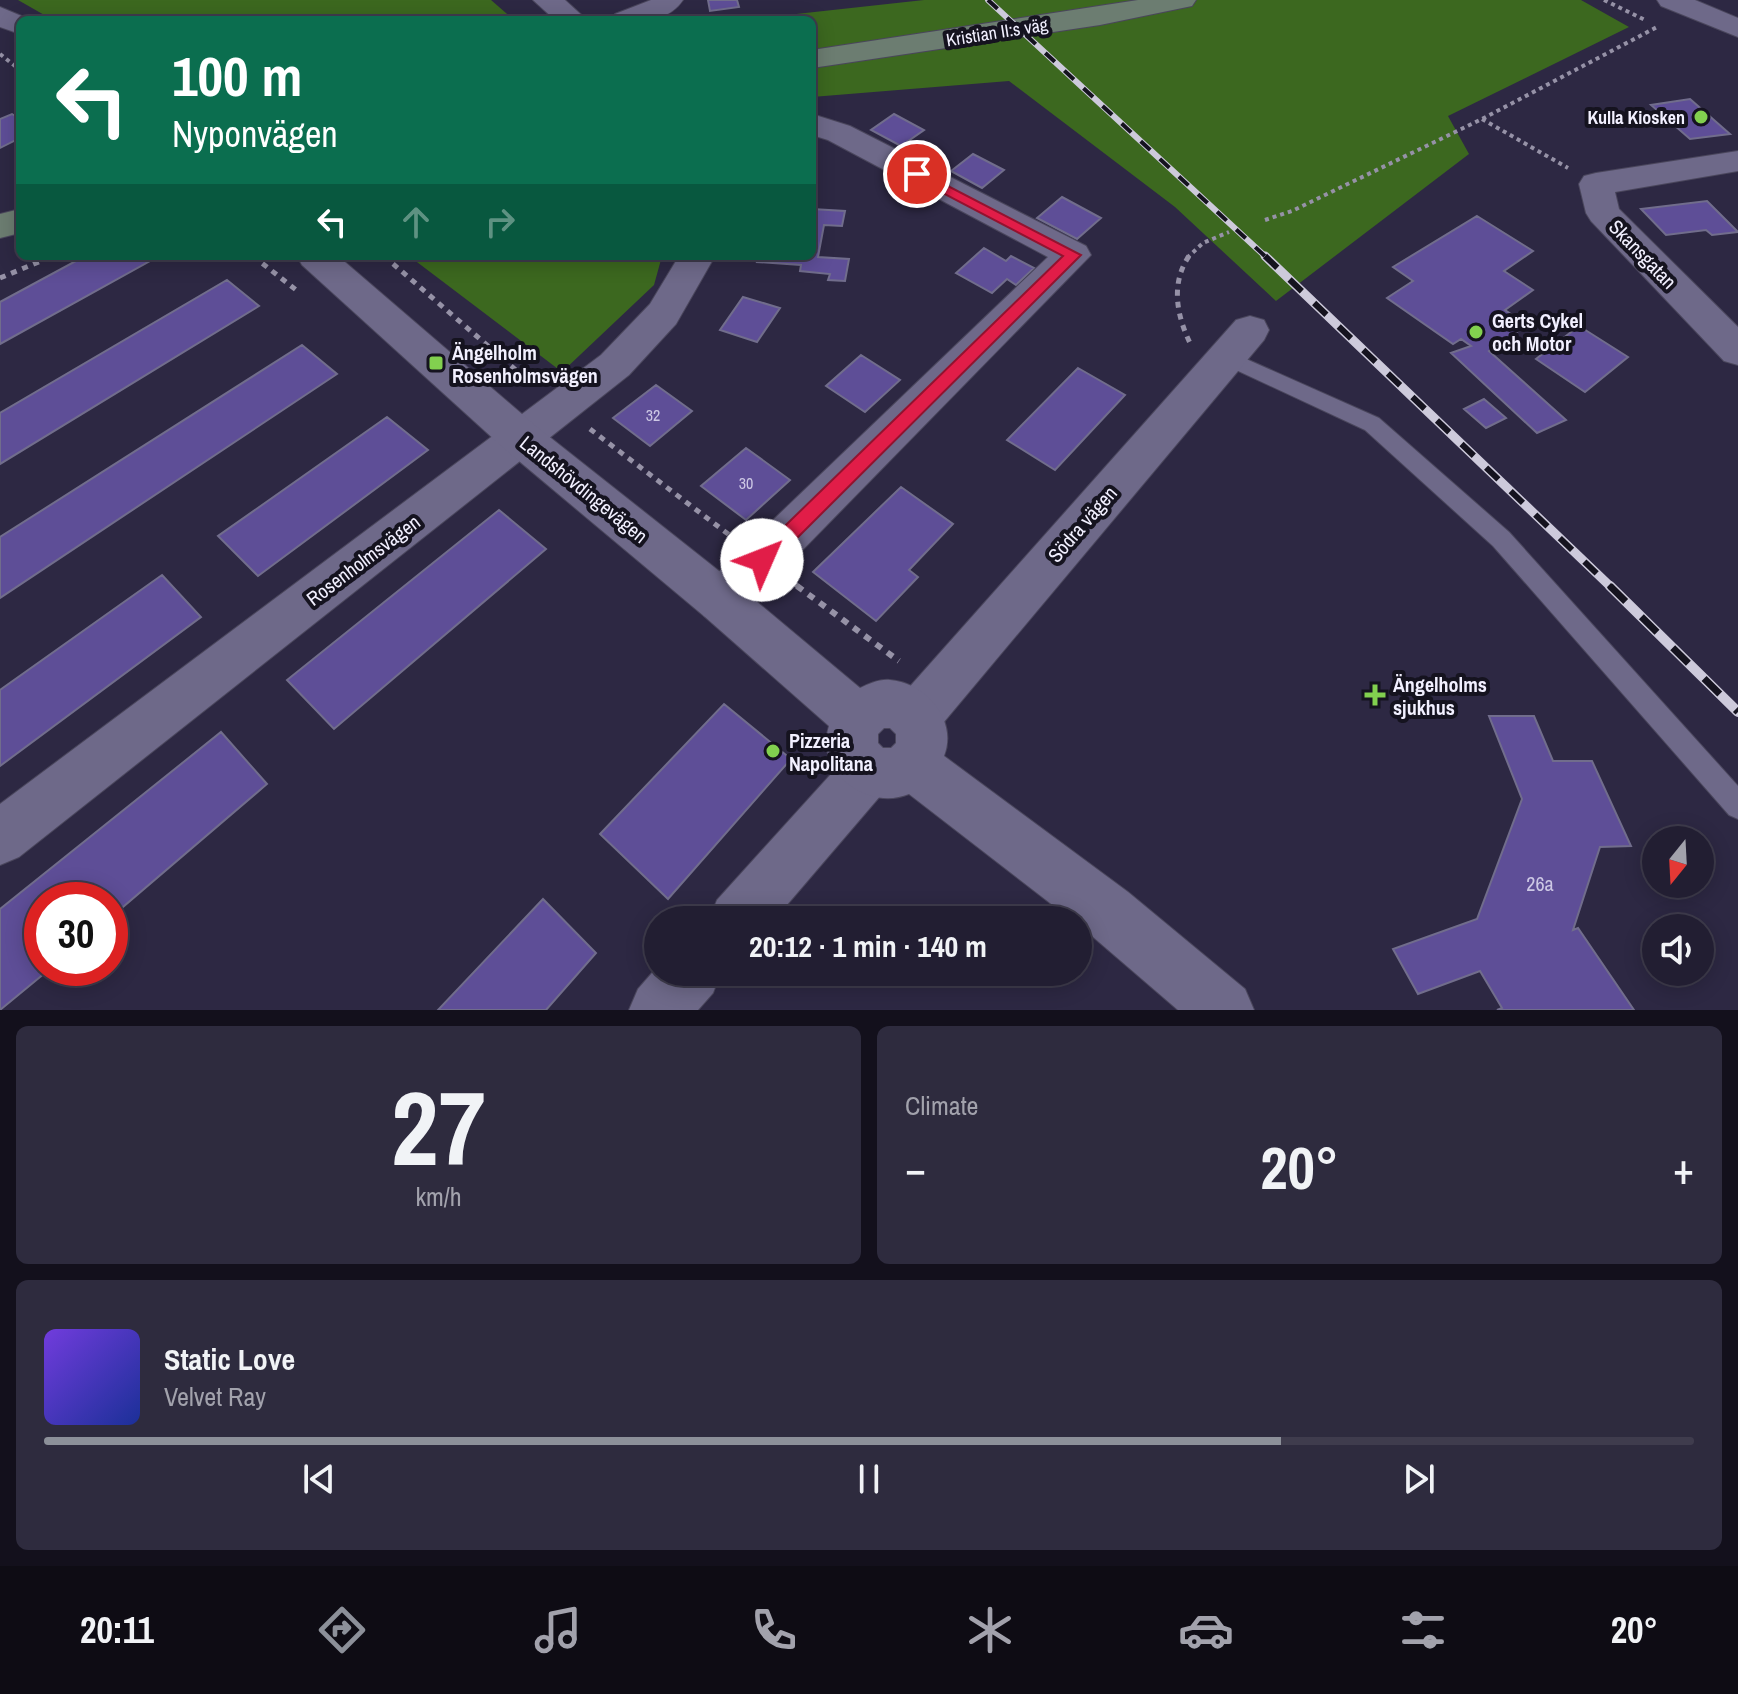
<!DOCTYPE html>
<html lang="en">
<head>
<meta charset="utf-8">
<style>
	:root { --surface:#221e32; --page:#2e2b3e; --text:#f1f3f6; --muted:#a2a2ac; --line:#3f3c4d; --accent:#8c9099 }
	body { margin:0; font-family:"Archivo Narrow",sans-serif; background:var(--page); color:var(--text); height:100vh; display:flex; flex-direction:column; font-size:30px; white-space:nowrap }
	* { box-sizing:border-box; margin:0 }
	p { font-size:26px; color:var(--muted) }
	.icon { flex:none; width:44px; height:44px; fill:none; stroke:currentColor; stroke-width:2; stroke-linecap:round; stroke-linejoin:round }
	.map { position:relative; height:1010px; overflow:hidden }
	.drawer { display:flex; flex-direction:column; gap:16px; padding:16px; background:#13101c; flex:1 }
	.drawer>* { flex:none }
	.top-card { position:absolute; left:16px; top:16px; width:800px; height:244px; border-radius:12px; box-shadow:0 4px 20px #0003,0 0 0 2px var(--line); background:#0b6e4f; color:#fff; overflow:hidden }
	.needle { width:52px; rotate:198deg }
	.tools { position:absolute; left:1642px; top:826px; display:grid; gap:16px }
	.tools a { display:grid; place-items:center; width:72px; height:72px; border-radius:50%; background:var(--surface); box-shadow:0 4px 20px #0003,0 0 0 2px var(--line); font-size:40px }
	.speed { position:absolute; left:24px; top:882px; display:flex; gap:16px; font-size:40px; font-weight:700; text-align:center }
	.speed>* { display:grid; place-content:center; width:104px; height:104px; border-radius:50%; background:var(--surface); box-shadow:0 4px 20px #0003,0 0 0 2px var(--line); line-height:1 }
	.speed .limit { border:12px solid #d22; background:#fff; color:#111 }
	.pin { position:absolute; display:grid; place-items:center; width:68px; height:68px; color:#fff; margin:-34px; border:4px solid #fff; border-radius:50%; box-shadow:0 2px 8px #0007 }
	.me { position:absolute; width:88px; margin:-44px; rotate:46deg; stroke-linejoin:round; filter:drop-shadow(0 0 6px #0008) }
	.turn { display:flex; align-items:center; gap:28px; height:168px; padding:0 24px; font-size:36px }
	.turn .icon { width:104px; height:104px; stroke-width:2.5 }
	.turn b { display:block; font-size:56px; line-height:68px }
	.lanes { display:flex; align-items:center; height:76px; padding:0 24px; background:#0003; justify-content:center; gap:40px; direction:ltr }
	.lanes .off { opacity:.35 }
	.big { font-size:60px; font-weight:700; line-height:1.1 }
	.drawer .widget { flex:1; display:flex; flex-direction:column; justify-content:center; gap:12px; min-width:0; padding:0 28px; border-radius:12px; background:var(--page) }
	.drawer .dial { align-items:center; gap:0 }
	.dial b { font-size:104px; line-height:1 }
	.song { display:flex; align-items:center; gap:24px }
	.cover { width:96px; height:96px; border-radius:12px; background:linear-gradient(135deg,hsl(260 70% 55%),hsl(230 70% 35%)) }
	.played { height:8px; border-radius:4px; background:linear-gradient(90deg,var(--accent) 75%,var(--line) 75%) }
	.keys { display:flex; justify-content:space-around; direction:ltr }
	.heat { display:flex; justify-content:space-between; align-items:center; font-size:44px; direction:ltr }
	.drawer .tiles { flex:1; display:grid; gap:16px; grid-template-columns:1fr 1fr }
	.widget:last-child { grid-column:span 2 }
	.trip { position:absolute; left:644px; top:906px; width:448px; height:80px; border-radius:40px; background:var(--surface); box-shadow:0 4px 20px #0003,0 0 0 2px var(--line); font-weight:700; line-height:80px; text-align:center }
	.tab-bar { display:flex; height:128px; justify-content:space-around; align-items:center; background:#0e0c14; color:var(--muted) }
	.tab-bar .icon { width:56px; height:56px }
	.tab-bar .selected { color:var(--accent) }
	.tab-bar b { font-size:36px; color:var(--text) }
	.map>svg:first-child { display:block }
	.forest { fill:#3c681f }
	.building { fill:#5e4e97; stroke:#716d8c; stroke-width:2 }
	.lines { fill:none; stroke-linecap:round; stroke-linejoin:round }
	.service-casing { stroke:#4a465c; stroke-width:2 }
	.minor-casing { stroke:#4a465c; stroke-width:2 }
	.tertiary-casing { stroke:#4a465c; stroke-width:2 }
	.secondary-casing { stroke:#4a465c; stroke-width:2 }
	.path-far2 { stroke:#9692a7; stroke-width:4; stroke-dasharray:4 4; stroke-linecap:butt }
	.path-far1 { stroke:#9692a7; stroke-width:5; stroke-dasharray:6 6; stroke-linecap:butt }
	.path { stroke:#9692a7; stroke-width:6; stroke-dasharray:7 7; stroke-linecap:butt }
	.service { fill:#6e6989; fill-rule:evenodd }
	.minor { fill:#6e6989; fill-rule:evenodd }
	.tertiary { fill:#6e6989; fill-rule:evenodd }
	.secondary { fill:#6c7d71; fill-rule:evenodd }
	.rail-far2-casing { stroke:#cdcadb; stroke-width:6 }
	.rail-far1-casing { stroke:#cdcadb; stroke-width:9 }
	.rail-casing { stroke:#cdcadb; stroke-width:10 }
	.rail-far2 { stroke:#15131f; stroke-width:4; stroke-dasharray:13; stroke-linecap:butt }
	.rail-far1 { stroke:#15131f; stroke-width:6; stroke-dasharray:17; stroke-linecap:butt }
	.rail { stroke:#15131f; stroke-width:7; stroke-dasharray:22; stroke-linecap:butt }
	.route { fill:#e11d48; stroke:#92132f; stroke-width:2 }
	.poi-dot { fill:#82d04f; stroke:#15131f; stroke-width:3 }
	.labels { text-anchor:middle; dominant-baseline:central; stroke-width:8; stroke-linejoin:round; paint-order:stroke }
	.number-label { font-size:16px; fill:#cdc8e5 }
	.far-street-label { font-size:18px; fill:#f2f0ff; stroke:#15131f }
	.far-poi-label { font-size:18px; font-weight:bold; fill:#f2f0ff; stroke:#15131f; text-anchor:end }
	.street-label { font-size:20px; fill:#f2f0ff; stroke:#15131f }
	.poi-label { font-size:20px; font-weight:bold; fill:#f2f0ff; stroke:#15131f; text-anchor:start }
	.near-number-label { font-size:20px; fill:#cdc8e5 }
</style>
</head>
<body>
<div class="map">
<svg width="1738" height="1010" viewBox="0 0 1738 1010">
	<rect width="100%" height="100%" fill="#2d2843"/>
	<path class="forest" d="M18 0H491L514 20H53Z
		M924 0H1581L1629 27 1448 116 1469 154 1276 301 1175 207 1009 81 812 97V20H742Z
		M409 256H662L654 285 562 372Z"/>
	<path class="building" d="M708 0H737L739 7 710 11Z
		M1690 99 1730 134 1690 139 1651 105Z
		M12 114 20 119V138L0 148V119Z
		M894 114 924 130 901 146 871 130Z
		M973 154 1004 170 982 188 951 171Z
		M1062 197 1101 218 1077 239 1037 218Z
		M1707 201 1738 232 1712 235 1706 230 1666 235 1641 209Z
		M812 209 845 211 842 226 824 225 818 257 849 259 845 281 828 280 830 274 800 271 801 265 757 262 759 256H812Z
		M1477 216 1533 251 1504 271 1533 290 1505 310 1527 325 1489 351 1566 420 1537 433 1451 353 1471 346 1461 339 1453 344 1387 298 1413 281 1393 267Z
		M984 248 1006 261 1011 256 1034 268 1016 285 1007 279 992 293 956 273Z
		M85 256H159L0 344V302Z
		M227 280 259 306 0 464V413Z
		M743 297 780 308 757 342 720 330Z
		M1579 326 1628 357 1585 392 1536 359Z
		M302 345 337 374 0 598V537Z
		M861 355 900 380 865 412 826 386Z
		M1078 368 1125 395 1055 470 1007 440Z
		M656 385 692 411 650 446 613 418Z
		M1484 399 1506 418 1486 428 1464 409Z
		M387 417 428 450 258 576 218 536Z
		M746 448 790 480 746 520 701 486Z
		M901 487 953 524 909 570 918 577 876 621 813 572Z
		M499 510 546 549 334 729 287 680Z
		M162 575 201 617 0 766V690Z
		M724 704 791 759 668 899 600 834Z
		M1489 716H1534L1553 761H1592L1631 846 1600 847 1573 930 1578 928 1634 1010H1497L1502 1008 1480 971 1418 994 1393 949 1477 919 1522 799Z
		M221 732 267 784 110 918V900H42V968H51L0 1010V909Z
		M543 899 596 953 546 1010H438Z"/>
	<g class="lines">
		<g class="service-casing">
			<path id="service" d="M1226 350 1379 418 1509 532 1738 786V819L1729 815 1493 546 1365 430 1219 362 1216 357 1219 352Z"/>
		</g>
		<g class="minor-casing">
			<path id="minor" d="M533 0H565L587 20H555Z
				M651 0H683C666 25 637 20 611 20L615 14Z
				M0 7 31 20H20V34L0 27Z
				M812 114 850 126 1086 246 1091 255 738 616 721 622 704 616 698 601 704 586 1048 257 828 140 812 135Z
				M1738 151V171L1615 192 1619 209 1738 327V365L1724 361 1591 221 1586 213 1579 184 1584 176 1596 173Z
				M679 256H715L676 324 629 375 19 857 0 865V804L601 355 650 304Z
				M1250 316 1264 320 1269 330 1264 340 933 735 915 742 897 735 890 718 897 701 1236 320Z
				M869 744 887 752 895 770 887 788 774 920H709L717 900 851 752Z
				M658 966V972H721L713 993 698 1010H629L638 989Z"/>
		</g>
		<g class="tertiary-casing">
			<path id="tertiary" d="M1657 0H1695L1738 18V37L1661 6Z
				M297 256H338L537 427 738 586 860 688C869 684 879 679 890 680 926 683 958 720 944 756L1128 892 1245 989 1254 1010H1178L1078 924V920H1072L909 794C868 811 814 773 829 726L704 616 507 451 302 265ZM884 728H890L896 734V743L891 748H883L878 743V734Z"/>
		</g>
		<g class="secondary-casing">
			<path id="secondary" d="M1138 0H1196L1192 6 1100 25 812 68V50Z
				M20 209V233L0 238V214Z"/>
		</g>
		<path class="path-far2" d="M1604 0 1647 21
			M0 54 20 70
			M1482 119 1568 168
			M1265 220 1292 211 1482 119 1659 26
			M49 258 53 256
			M1187 258 1203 243 1229 232"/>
		<path class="path-far1" d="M253 256 300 293
			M384 256 532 384
			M1189 256C1170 284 1177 317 1191 345
			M0 278 53 256
			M590 429 732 537
			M795 584 800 588"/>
		<path class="path" d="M797 586 899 661"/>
		<use href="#service" class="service"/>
		<use href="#minor" class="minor"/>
		<use href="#tertiary" class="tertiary"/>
		<use href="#secondary" class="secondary"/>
		<g class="rail-far2-casing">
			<path id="rail-far2" d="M988 0 1267 258"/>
		</g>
		<g class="rail-far1-casing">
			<path id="rail-far1" d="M1265 256 1612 588"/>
		</g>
		<g class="rail-casing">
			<path id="rail" d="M1610 586 1738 712"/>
		</g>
		<use href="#rail-far2" class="rail-far2"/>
		<use href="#rail-far1" class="rail-far1"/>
		<use href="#rail" class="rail"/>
	</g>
	<path class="route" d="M917 170 1081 255 769 566H756L753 560 756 554 1063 256 912 177V171Z"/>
	<g class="poi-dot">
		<circle cx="1701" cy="117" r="8"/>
		<circle cx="1476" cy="332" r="8"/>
		<rect x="428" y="355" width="16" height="16" rx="4"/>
		<path d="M1371 683h8v8h8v8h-8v8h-8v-8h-8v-8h8z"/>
		<circle cx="773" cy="751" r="8"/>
	</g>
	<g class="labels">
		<g class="number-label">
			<text x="653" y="415">32</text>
			<text x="746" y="483">30</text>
		</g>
		<g class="far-street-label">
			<text transform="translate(997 32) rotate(-9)">Kristian II:s väg</text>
		</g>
		<g class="far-poi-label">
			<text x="1685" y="117">Kulla Kiosken</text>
		</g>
		<g class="street-label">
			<text transform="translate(1643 254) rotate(46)">Skansgatan</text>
			<text transform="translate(584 489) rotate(39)">Landshövdingevägen</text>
			<text transform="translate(1082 524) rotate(-49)">Södra vägen</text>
			<text transform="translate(363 560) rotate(-37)">Rosenholmsvägen</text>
		</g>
		<g class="poi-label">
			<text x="1492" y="320">Gerts Cykel<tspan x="1492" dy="23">och Motor</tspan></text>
			<text x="452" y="352">Ängelholm<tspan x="452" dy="23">Rosenholmsvägen</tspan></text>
			<text x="1393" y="684">Ängelholms<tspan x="1393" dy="23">sjukhus</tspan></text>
			<text x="789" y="740">Pizzeria<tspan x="789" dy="23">Napolitana</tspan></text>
		</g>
		<g class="near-number-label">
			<text x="1540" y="883">26a</text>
		</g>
	</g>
</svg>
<div class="tools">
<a><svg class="needle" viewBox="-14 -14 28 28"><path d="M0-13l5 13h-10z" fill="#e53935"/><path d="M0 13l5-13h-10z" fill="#a2a2ac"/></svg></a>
<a><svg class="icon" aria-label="sound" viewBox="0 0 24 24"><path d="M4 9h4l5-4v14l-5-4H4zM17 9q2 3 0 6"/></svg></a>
</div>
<div class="speed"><div class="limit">30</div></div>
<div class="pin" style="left:917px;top:174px;background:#d93025"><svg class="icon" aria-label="arrive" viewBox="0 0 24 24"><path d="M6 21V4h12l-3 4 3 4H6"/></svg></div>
<svg class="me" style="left:762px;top:560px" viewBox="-20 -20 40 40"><circle r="19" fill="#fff"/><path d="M0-13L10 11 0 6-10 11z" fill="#e11d48"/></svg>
<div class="trip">20:12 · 1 min · 140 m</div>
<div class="top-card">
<div class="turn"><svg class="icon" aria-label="left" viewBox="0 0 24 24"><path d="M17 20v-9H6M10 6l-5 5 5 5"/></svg><div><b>100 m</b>Nyponvägen</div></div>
<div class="lanes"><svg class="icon" aria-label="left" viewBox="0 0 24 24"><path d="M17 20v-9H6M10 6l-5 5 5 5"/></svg><svg class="icon off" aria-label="ahead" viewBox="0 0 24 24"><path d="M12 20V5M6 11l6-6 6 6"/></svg><svg class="icon off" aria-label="right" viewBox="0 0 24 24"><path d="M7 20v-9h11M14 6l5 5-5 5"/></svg></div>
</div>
</div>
<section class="drawer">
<div class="tiles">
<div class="widget dial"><b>27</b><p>km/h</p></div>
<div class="widget"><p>Climate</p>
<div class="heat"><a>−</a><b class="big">20°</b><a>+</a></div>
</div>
<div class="widget">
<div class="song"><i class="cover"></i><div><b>Static Love</b><p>Velvet Ray</p></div></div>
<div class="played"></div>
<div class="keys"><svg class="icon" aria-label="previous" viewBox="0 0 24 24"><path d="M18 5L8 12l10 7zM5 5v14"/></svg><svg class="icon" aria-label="pause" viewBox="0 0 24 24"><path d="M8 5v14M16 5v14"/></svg><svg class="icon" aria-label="next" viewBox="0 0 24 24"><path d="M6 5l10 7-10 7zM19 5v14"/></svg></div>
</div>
</div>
</section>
<nav class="tab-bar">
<b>20:11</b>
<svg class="icon selected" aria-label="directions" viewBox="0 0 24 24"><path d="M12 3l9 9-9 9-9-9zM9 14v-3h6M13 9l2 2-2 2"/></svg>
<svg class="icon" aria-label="music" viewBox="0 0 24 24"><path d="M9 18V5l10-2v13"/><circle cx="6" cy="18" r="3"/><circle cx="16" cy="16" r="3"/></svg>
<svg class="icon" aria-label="phone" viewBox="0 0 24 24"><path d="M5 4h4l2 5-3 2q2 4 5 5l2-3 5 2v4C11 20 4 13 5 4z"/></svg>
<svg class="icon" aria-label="climate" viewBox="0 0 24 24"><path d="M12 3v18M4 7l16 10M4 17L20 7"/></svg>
<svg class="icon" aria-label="car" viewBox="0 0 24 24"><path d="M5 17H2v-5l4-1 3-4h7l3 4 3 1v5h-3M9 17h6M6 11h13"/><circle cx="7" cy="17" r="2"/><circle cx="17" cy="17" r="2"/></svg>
<svg class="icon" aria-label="filters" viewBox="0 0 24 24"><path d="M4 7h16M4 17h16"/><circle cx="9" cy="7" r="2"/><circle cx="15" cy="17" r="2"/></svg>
<b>20°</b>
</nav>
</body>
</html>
